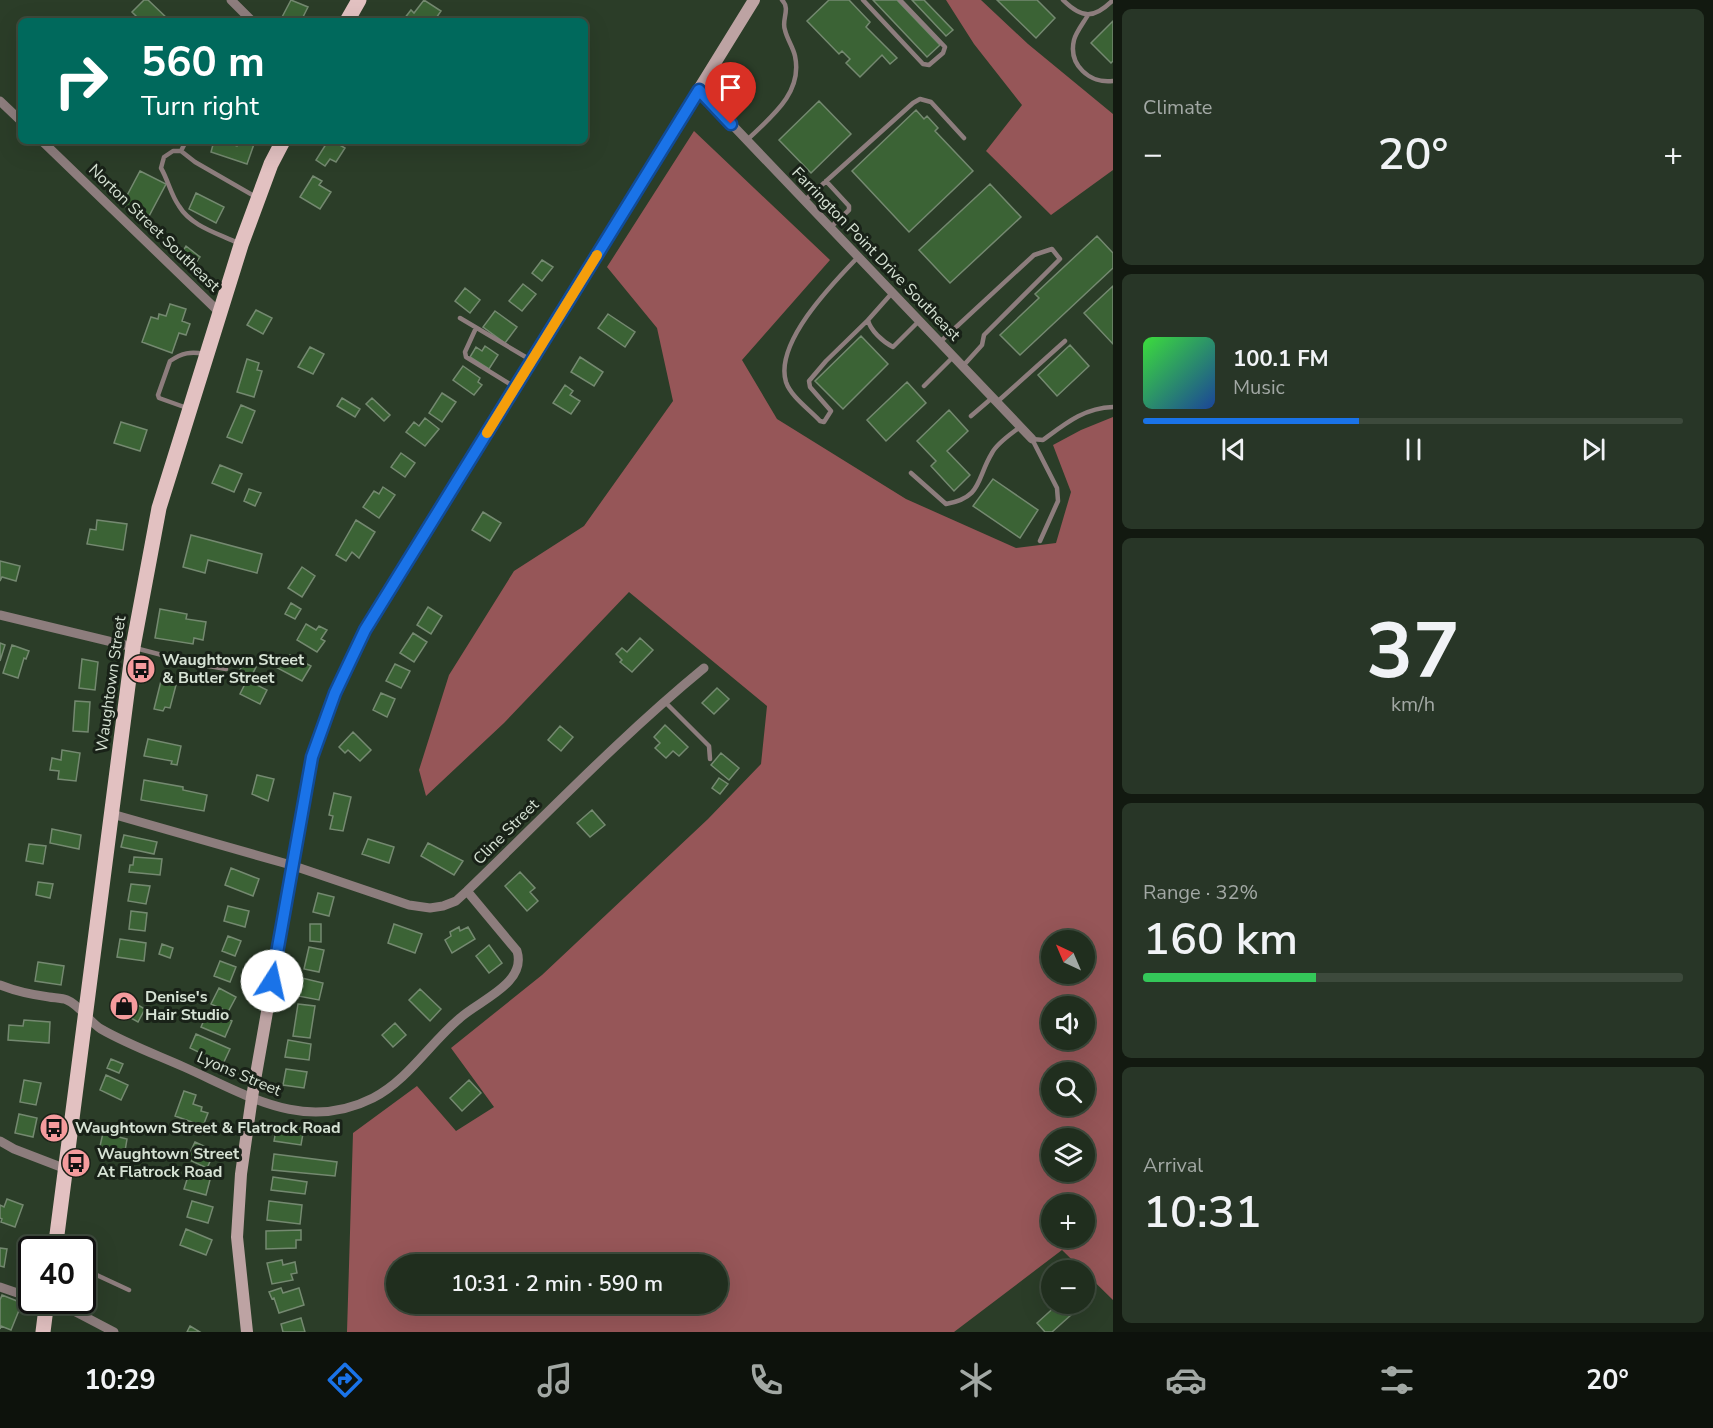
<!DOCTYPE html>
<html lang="en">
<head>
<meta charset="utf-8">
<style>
	:root { --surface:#202e1e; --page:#283627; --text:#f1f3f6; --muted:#a2a8a4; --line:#3d4a3c; --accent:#1a73e8 }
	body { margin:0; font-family:"Nunito Sans",sans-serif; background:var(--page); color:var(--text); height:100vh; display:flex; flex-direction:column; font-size:22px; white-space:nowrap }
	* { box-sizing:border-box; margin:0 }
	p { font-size:20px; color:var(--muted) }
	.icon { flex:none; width:33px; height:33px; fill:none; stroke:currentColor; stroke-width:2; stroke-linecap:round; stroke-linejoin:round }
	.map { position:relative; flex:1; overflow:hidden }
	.details { display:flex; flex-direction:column; gap:9px; padding:9px; background:#121910; width:600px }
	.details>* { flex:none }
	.hud { position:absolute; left:18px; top:18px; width:570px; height:126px; border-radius:9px; box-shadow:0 6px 24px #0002,0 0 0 2px var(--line); background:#00695c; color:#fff; overflow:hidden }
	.needle { width:39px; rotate:316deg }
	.buttons { position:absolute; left:1041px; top:930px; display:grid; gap:12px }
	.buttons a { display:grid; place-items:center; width:54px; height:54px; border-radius:50%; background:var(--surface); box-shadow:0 6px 24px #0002,0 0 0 2px var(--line); font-size:30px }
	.speed { position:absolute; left:18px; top:1236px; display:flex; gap:12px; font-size:30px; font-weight:700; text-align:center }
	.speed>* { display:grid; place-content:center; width:78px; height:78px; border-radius:50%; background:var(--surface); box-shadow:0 6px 24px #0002,0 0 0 2px var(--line); line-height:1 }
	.speed .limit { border:3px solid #111; border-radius:9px; background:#fff; color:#111 }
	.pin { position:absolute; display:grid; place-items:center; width:51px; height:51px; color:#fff; margin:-62px -26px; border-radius:50% 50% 50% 0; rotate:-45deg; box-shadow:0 0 6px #0007 }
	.pin .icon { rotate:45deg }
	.me { position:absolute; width:66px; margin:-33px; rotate:10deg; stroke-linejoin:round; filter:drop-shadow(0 0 4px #0008) }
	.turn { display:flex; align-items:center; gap:21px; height:126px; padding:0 24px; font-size:27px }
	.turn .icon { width:78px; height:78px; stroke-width:2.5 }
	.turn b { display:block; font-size:42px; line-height:51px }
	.big { font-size:45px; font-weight:600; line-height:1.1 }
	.details .tile { flex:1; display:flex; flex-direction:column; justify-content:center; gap:9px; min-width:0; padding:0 21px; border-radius:9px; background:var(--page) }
	.details .dial { align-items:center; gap:0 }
	.dial b { font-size:78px; line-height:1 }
	.song { display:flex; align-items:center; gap:18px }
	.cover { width:72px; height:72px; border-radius:9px; background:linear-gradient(135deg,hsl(120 70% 55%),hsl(220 70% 35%)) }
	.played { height:6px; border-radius:3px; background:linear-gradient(90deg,var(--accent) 40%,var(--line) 40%) }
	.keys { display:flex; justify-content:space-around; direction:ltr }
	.heat { display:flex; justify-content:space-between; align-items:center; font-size:33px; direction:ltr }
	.charge { height:9px; border-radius:4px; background:linear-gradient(90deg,#34c759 32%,var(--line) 0) }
	.trip { position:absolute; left:386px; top:1254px; width:342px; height:60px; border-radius:30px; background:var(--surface); box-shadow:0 6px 24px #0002,0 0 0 2px var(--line); font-weight:600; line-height:60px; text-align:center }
	.menu { display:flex; height:96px; justify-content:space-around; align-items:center; background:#0d120c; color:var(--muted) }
	.menu .icon { width:42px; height:42px }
	.menu .current { color:var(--accent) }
	.menu b { font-size:27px; color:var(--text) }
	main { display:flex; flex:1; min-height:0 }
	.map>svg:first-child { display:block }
	.forest { fill:#965658; fill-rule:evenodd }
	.building { fill:#3b6335; stroke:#748970; stroke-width:1.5 }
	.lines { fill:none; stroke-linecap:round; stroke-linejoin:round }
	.lane { stroke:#8d7d7d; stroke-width:4.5 }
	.street { stroke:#8d7d7d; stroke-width:9 }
	.secondary { stroke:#bda3a3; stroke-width:12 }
	.primary { stroke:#e2c1c1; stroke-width:15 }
	.route-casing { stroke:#114b97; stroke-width:15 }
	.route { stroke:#1a73e8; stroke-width:10 }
	.slow { stroke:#f59e0b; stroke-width:10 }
	.labels { text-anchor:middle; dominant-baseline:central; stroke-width:6; stroke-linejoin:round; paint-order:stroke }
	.street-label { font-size:16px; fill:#d6e2d4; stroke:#192218 }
	.poi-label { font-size:16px; font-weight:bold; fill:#d6e2d4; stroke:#192218; text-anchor:start }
</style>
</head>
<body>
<main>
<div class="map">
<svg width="1113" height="1332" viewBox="0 0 1113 1332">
	<rect width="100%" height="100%" fill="#2b3d28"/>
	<path class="forest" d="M946 0H981L1028 44 1113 114V170L1051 215 986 151 1022 105 974 44Z
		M694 131 830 260 742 360 777 419 906 499 1016 548 1056 543 1071 492 1053 445 1081 430 1113 417V1300L1062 1250 954 1332H347L353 1133 417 1086 456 1131 494 1107 451 1048 542 975 708 819 761 764 767 706 629 592 504 723 426 796 419 770 449 675 514 571 584 526 673 401 657 328 607 267ZM1052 940H1084V974H1052ZM1052 1006H1084V1040H1052ZM1052 1072H1084V1106H1052ZM1052 1138H1084V1172H1052ZM1052 1204H1084V1238H1052ZM396 1264H717V1304H396Z"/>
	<path class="building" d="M144 0H148L170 21H141L132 12Z
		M291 0 308 7 301 21 281 19Z
		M424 0 441 11 434 21H406L404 19 411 10 414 13Z
		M829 0H849L870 22 866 27 897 58 890 64 882 55 860 77 846 63 850 59 842 51 839 54 807 21Z
		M873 0H897L940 45 927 57Z
		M912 0H924L953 30 946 36Z
		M997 0H1037L1055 18 1036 38Z
		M1113 21V61L1111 63 1091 43Z
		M819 101 851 134 811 173 779 140Z
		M916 110 924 119 927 116 938 128 935 131 973 171 909 232 852 171Z
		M214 141H224L237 146 239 141 254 144 247 164 211 152Z
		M328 141H340L338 144 345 148 336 162 330 159 325 166 316 160Z
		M140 171 166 184 148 218 122 205Z
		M313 176 322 181 319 185 331 192 320 209 300 197Z
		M990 184 1021 217 950 283 919 250Z
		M196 193 224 207 216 223 189 209Z
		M1097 236 1113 253V268L1020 355 1000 335 1039 298 1035 294Z
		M186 246 200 257 195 264 181 254Z
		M542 260 553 267 542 281 532 273Z
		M523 284 536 294 522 311 509 301Z
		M1113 286V344L1084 313Z
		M465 288 480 300 470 313 455 301Z
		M170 304 186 309 182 321 190 324 186 335 179 333 172 353 142 342 151 317 158 319 159 314 166 316Z
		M256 310 272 318 263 334 247 325Z
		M495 311 517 327 505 343 483 327Z
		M608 314 635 332 625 347 598 328Z
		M861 336 888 364 843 409 815 381Z
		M1070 345 1089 366 1057 396 1038 375Z
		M485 346 498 355 489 369 470 357 476 347 482 351Z
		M310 347 324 354 313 374 298 367Z
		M580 357 603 372 594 386 571 372Z
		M247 359 259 363 257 370 262 371 254 397 237 392Z
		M463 366 480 378 478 382 482 385 474 395 453 380Z
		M907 382 926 403 886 441 867 420Z
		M565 385 573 391 570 395 580 401 571 414 553 403Z
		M442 393 456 402 442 422 429 413Z
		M342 398 360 409 355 417 337 406Z
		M372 398 390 415 384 421 366 404Z
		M241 405 255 411 242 443 227 437Z
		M949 410 968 431 947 451 970 475 954 491 931 466 936 461 917 441Z
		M425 418 439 429 425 446 406 432 414 422 419 426Z
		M121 422 147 430 140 451 114 443Z
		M401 453 415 463 405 477 391 467Z
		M220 465 242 474 234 492 212 483Z
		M993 479 1038 510 1020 538 973 506Z
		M383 487 395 495 379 518 363 507 374 491 379 494Z
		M249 489 261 493 255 506 244 501Z
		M483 512 501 523 490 541 472 530Z
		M97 520 127 524 123 550 87 544 90 529 96 530Z
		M356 520 375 532 359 558 352 552 346 561 336 555Z
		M191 535 262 554 257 573 208 560 205 573 183 567Z
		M0 561 20 566 16 581 2 577 0 581Z
		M302 567 315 576 302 597 288 588Z
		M291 603 301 609 295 619 285 614Z
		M428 607 442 616 431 634 417 625Z
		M160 609 187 614 186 619 206 622 203 640 194 638 193 644 155 638Z
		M306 624 316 630 319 626 327 630 321 639 325 641 317 652 297 640Z
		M413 633 427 642 414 662 400 653Z
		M640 638 653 650 632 672 620 662 622 660 616 654 622 648 627 652Z
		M0 643 5 645 0 661Z
		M12 645 29 651 26 659 24 658 18 678 3 673Z
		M275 655 286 660 290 655 311 666 302 681 270 664Z
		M82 659 98 662 95 690 79 688Z
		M245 661 256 667 250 679 238 673Z
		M395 664 410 671 401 688 386 681Z
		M247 680 267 690 260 704 240 694Z
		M161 681 176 685 170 708 165 707 163 711 154 709Z
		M717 688 729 699 714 714 702 703Z
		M381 693 395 699 387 717 373 710Z
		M75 701 90 702 88 732 73 731Z
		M665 725 688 747 679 756 673 751 666 758 655 748 660 743 654 737Z
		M560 726 573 737 561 751 548 740Z
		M353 732 371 750 360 761 348 750 345 753 339 747Z
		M148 739 181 746 177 765 171 764 172 761 144 756Z
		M62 750 80 753 76 781 58 779 59 771 50 770 52 758 61 760Z
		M721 753 739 768 729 780 711 765Z
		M257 775 274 779 268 801 252 794Z
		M719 778 728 784 720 794 712 788Z
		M144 780 183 787V790L207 795 204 811 141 800Z
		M334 793 351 797 343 831 330 829 333 816 329 815Z
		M592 810 605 825 590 837 577 823Z
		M52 829 81 835 79 849 50 843Z
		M124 835 157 842 154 854 121 847Z
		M368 839 394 847 389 863 362 854Z
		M428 843 463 861 454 875 421 856Z
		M29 844 46 846 43 864 26 861Z
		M134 857 162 859 160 875 129 872 130 865H133Z
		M231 868 259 879 253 896 225 885Z
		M520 872 535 888 530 892 538 901 527 911 505 886Z
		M38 882 53 884 50 898 36 895Z
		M131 884 150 886 146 904 128 901Z
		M318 893 334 897 329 916 313 912Z
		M228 906 249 911 245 927 224 921Z
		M131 911 147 913 145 931 129 929Z
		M310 924H321V942L310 941Z
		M394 924 422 934 415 953 388 943Z
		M459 927 460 931 468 927 475 939 452 953 445 940 451 936 450 932Z
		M228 936 241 941 235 956 222 951Z
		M120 939 146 943 144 961 117 957Z
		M162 944 173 948 170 958 159 954Z
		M489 945 502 963 489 973 476 956Z
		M309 947 324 950 319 972 304 969Z
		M220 961 236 967 230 982 214 976Z
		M38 962 64 966 61 985 35 981Z
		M302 978 323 983 319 1000 298 996Z
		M219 988 236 997 228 1012 211 1004Z
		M420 989 441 1009 430 1021 409 1000Z
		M120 995 145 1009 138 1022 113 1008Z
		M298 1004 315 1006 310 1038 293 1036Z
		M208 1011 232 1021 225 1037 201 1027Z
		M24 1020 50 1022 49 1043 8 1040 9 1025 23 1026Z
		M395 1023 406 1035 393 1047 382 1035Z
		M196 1034 230 1049 223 1064 190 1048Z
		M288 1040 311 1044 309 1060 285 1057Z
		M111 1059 123 1064 119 1073 107 1068Z
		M286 1069 307 1072 304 1088 283 1085Z
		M106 1075 128 1085 121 1100 100 1090Z
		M24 1080 41 1083 36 1105 20 1102Z
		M469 1080 481 1093 462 1111 450 1098Z
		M184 1091 196 1095 193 1104 202 1107 201 1111 208 1113 203 1126 175 1116Z
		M19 1114 37 1118 33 1137 15 1133Z
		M277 1124 304 1128 301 1145 274 1141Z
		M103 1133 127 1139 125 1151 119 1149 117 1159 98 1155Z
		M195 1142 215 1151 207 1168 187 1159Z
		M274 1154 337 1162 335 1176 272 1170Z
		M190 1170 211 1176 206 1195 184 1189Z
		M273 1177 307 1182 305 1194 271 1190Z
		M7 1199 23 1205 15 1227 1 1222 2 1219 0 1218V1205L4 1207Z
		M192 1201 213 1207 208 1223 187 1217Z
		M269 1201 302 1205 300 1224 267 1220Z
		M186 1229 212 1240 206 1255 180 1245Z
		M301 1230V1240H296V1248L266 1249V1231Z
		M0 1248 7 1249 4 1267 0 1266Z
		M282 1260 283 1265 295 1262 297 1273 291 1274 293 1280 272 1284 267 1263Z
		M281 1288 283 1293 299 1288 304 1305 279 1313 274 1298 272 1299 269 1292Z
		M2 1295 22 1303 11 1330 1 1326 0 1329V1300Z
		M1058 1304H1060L1071 1315 1052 1332H1045L1037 1323Z
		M301 1318 305 1332H283L281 1324Z
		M190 1326 200 1332H187Z"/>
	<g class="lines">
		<path class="lane" d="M863 0 923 64 929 65 943 53 945 47 900 0
			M1063 0C1082 19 1094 19 1113 0
			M1088 15C1084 22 1076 32 1074 40 1068 65 1090 84 1113 81
			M747 140C771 117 803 93 795 56 793 47 787 39 785 30 781 20 791 9 782 0
			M181 151 186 141
			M826 181 849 206V210L831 227
			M804 201 913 103 920 99 931 102 964 138
			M238 243C217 233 191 226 179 206 171 195 168 180 161 168L164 157 173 151H181L195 162 256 197
			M858 257C833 283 774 343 786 382 791 397 810 410 820 421L824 422 831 411 810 387 809 381 826 361 868 320
			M892 293 868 320C870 330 883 342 893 347L919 321
			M460 318 529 359
			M476 328 465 352 466 357 513 386
			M940 342 1034 255 1052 249 1060 259 984 335 982 345 963 366
			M924 386 953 357
			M997 402 1065 341
			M187 408 159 398 158 395 170 361C182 353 191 351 204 354
			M971 416 992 398
			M1032 439 1057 488 1058 501 1040 541
			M1032 439 1043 440C1066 423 1084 408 1113 407
			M911 473 946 504C983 497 976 479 992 453 997 443 1011 434 1020 427
			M135 648 197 664 226 669
			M664 701 709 746 710 759
			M82 1273 88 1271 129 1290"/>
		<path class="street" d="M231 0 252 21
			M699 90 1032 439
			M0 101 21 121
			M42 141 219 312
			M0 615 133 647
			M112 814 291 865 409 905 430 908 443 906 456 901 467 891C545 816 620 737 704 668
			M0 985C15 991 33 995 49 997 54 998 62 998 67 1000 80 1005 89 1022 101 1029 127 1044 157 1055 184 1067 247 1095 304 1133 373 1098 408 1080 430 1043 460 1018 480 1000 527 983 517 951L467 891
			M0 1141 14 1149 66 1169
			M0 1287 32 1298
			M53 1300 114 1332"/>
		<path class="secondary" d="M247 1332 237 1237 241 1174 252 1097 312 757 335 693 365 630 754 0"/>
		<path class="primary" d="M347 21 359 0
			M55 1250 133 647 159 508 241 245 271 164 283 141
			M43 1332 47 1300"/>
	</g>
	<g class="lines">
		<g class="route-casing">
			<path id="route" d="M272 981 312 757 335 693 365 630 699 90 731 124"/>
		</g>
		<use href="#route" class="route"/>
		<path class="slow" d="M487 433 597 255"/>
	</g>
	<defs>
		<g id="bus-disc" transform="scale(1.5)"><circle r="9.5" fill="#f59b9d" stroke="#192218"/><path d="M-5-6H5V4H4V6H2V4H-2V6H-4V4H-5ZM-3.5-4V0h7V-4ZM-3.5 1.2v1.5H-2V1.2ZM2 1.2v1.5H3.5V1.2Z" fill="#111"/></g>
		<g id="shop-disc" transform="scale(1.5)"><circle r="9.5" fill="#f59b9d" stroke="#192218"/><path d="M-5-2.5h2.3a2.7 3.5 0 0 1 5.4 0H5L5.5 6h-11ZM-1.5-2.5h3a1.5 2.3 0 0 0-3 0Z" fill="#111"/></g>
	</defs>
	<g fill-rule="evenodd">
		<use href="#bus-disc" x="141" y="669"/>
		<use href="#shop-disc" x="124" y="1006"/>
		<use href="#bus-disc" x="54" y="1128"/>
		<use href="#bus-disc" x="76" y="1163"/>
	</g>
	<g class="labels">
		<g class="street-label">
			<text transform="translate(154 228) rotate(44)">Norton Street Southeast</text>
			<text transform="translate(876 254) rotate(46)">Farrington Point Drive Southeast</text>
			<text transform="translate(111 684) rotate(-82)">Waughtown Street</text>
			<text transform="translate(506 832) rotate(-45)">Cline Street</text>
			<text transform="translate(239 1074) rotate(23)">Lyons Street</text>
		</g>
		<g class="poi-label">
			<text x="162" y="660">Waughtown Street<tspan x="162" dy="18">&amp; Butler Street</tspan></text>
			<text x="145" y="997">Denise's<tspan x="145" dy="18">Hair Studio</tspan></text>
			<text x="75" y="1128">Waughtown Street &amp; Flatrock Road</text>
			<text x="97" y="1154">Waughtown Street<tspan x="97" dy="18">At Flatrock Road</tspan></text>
		</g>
	</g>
</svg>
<div class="buttons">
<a><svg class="needle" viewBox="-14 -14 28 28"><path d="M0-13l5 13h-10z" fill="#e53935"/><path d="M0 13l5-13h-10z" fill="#a2a8a4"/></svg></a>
<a><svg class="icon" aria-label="sound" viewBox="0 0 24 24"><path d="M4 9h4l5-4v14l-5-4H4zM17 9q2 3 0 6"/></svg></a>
<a><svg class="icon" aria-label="search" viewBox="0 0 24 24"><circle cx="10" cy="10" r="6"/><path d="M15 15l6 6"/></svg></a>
<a><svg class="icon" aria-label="layers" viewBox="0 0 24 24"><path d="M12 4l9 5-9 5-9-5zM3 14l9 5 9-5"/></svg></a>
<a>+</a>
<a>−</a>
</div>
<div class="speed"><div class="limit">40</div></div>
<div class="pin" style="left:731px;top:124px;background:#d93025"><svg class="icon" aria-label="arrive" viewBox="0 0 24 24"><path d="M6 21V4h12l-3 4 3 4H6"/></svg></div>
<svg class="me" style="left:272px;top:981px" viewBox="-20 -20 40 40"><circle r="19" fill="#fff"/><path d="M0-13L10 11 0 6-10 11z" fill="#1a73e8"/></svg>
<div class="trip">10:31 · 2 min · 590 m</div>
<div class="hud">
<div class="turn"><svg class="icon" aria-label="right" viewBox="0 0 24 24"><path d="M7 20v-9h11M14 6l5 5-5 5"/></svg><div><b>560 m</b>Turn right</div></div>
</div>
</div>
<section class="details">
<div class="tile"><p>Climate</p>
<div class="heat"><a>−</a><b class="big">20°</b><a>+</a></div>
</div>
<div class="tile">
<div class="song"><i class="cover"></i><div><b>100.1 FM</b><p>Music</p></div></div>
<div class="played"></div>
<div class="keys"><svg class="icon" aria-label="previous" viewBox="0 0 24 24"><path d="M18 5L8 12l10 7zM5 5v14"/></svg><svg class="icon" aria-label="pause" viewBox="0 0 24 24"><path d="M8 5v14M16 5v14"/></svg><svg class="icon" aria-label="next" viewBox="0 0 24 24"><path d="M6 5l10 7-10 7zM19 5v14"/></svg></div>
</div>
<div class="tile dial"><b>37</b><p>km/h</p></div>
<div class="tile"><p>Range · 32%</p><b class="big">160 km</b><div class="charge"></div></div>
<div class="tile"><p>Arrival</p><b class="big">10:31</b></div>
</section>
</main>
<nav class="menu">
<b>10:29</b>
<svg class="icon current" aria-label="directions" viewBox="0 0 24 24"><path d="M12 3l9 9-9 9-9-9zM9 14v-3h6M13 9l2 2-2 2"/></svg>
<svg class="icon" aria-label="music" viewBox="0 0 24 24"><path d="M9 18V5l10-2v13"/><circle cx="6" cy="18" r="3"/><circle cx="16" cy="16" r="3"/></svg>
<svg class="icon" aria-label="phone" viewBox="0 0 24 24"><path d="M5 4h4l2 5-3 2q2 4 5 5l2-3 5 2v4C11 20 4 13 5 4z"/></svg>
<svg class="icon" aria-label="climate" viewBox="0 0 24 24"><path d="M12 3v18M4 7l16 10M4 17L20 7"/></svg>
<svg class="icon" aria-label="car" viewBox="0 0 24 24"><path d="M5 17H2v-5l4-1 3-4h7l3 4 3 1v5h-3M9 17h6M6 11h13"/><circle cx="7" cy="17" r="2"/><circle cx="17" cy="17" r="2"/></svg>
<svg class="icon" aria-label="filters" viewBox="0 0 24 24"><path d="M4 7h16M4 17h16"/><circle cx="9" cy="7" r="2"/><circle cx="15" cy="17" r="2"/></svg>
<b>20°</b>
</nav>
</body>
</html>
